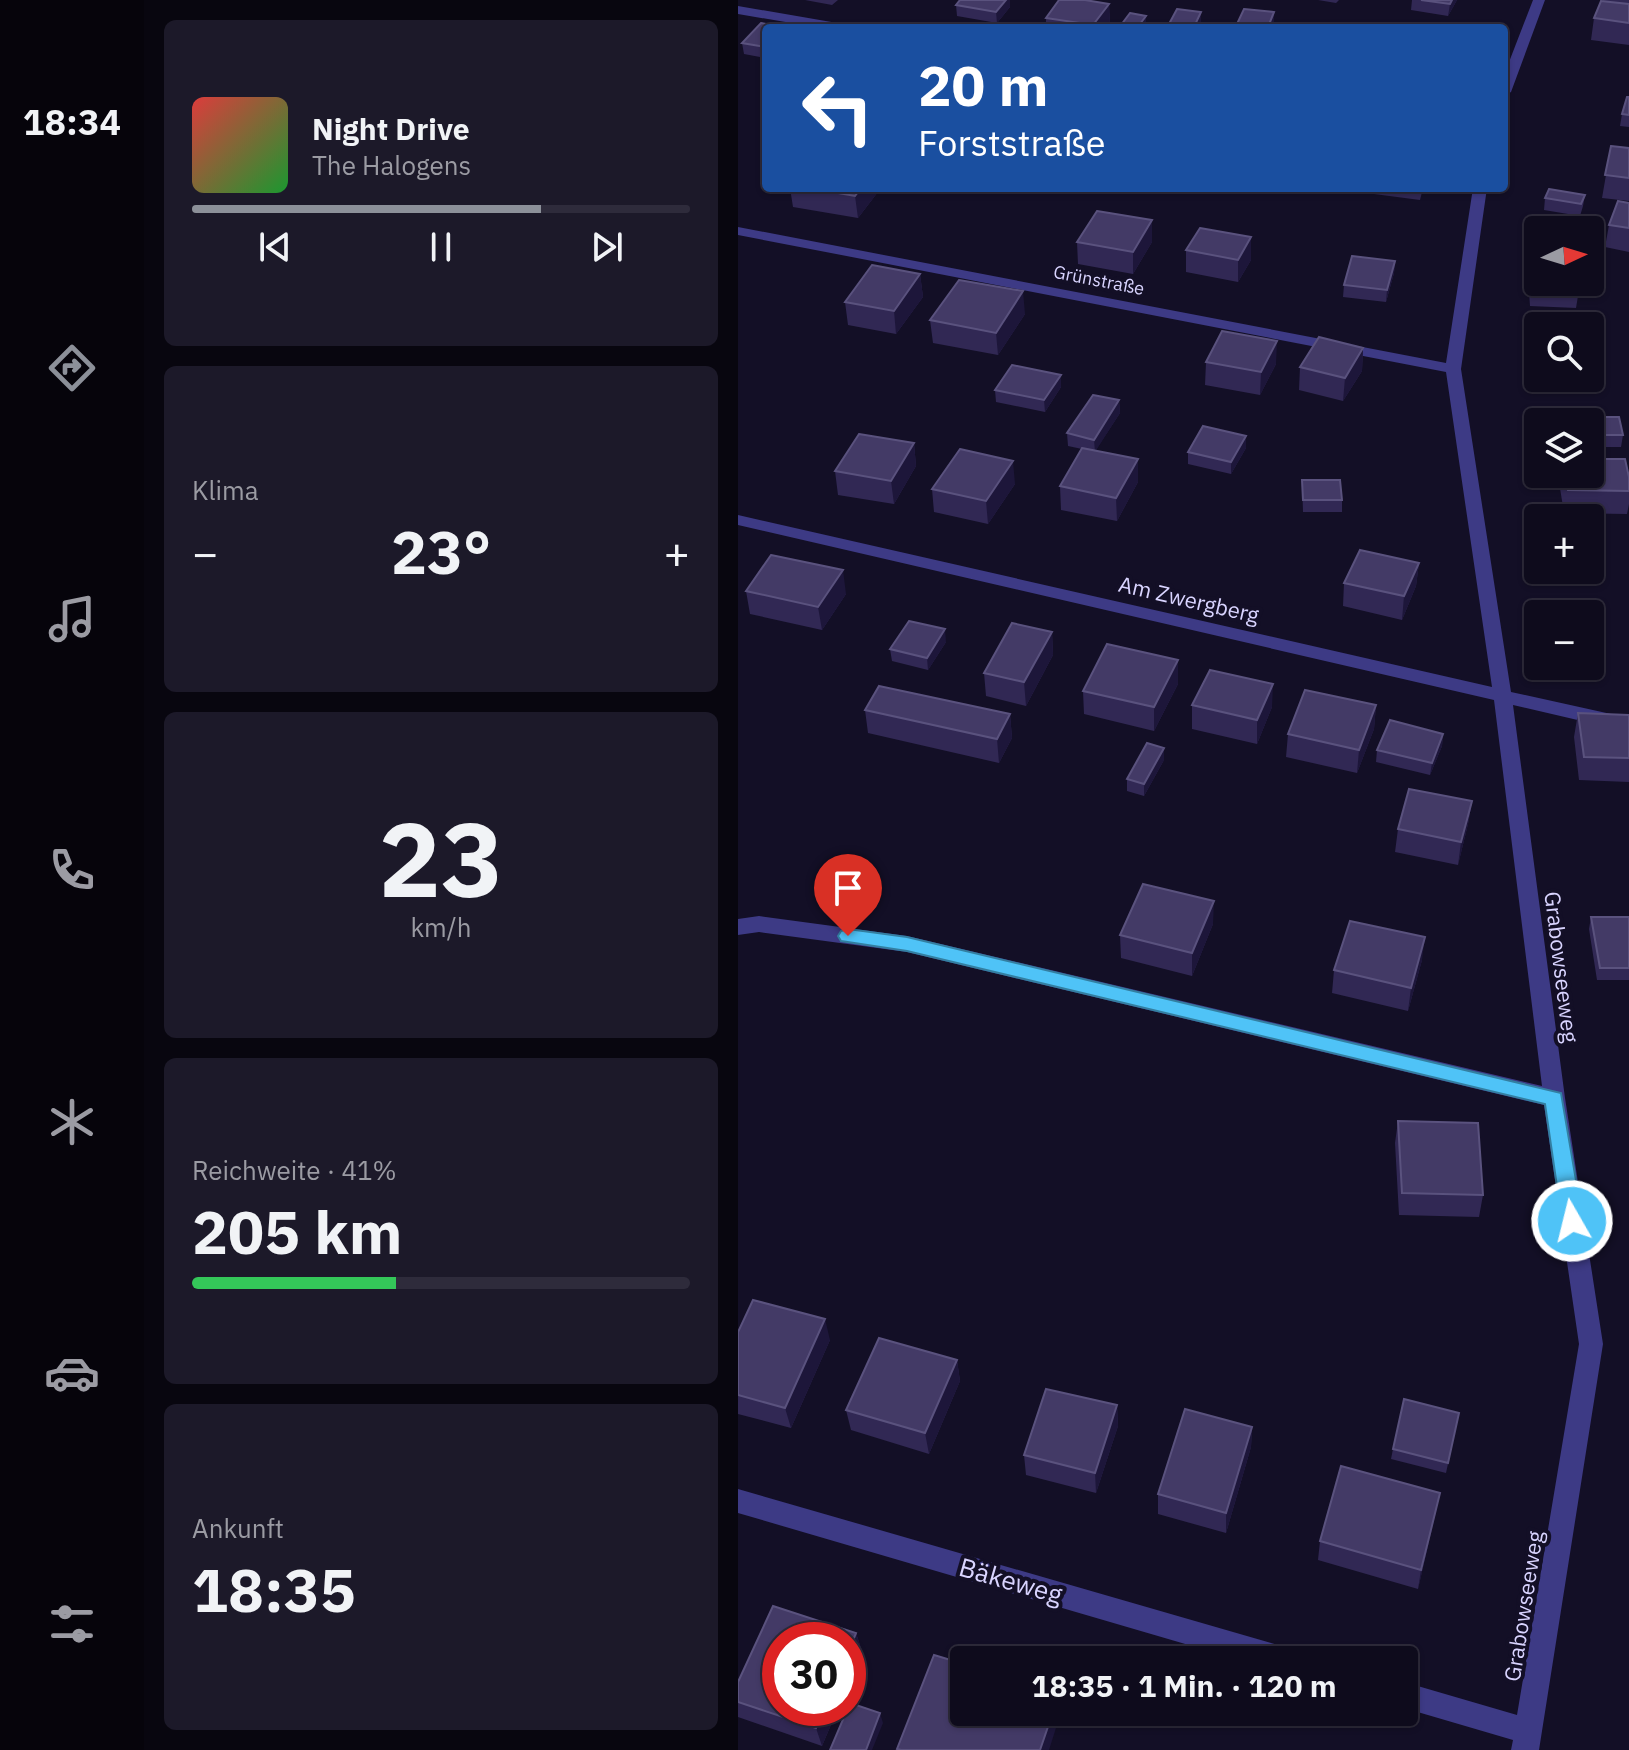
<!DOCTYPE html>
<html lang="de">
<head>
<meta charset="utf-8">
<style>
	:root { --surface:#0e0b1c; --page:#1c1929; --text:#f1f3f6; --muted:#9b9ba3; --line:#2e2b3b; --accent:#8c9099 }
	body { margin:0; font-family:"IBM Plex Sans",sans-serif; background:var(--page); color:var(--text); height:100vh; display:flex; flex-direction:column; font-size:30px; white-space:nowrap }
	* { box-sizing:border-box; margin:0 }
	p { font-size:26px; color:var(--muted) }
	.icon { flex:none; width:44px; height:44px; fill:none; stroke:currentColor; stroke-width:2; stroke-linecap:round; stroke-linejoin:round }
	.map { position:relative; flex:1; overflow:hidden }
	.side { display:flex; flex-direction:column; gap:20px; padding:20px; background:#08060f; width:594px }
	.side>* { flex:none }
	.hud { position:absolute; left:24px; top:24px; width:746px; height:168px; border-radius:8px; box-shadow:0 2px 6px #0004,0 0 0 2px var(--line); background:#1a4fa0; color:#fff; overflow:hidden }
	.needle { width:52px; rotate:86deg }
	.controls { position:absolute; left:786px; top:216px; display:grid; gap:16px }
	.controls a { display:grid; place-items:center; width:80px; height:80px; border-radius:8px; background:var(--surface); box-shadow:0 2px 6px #0004,0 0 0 2px var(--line); font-size:40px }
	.speed { position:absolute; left:24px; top:1622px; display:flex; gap:16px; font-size:40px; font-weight:700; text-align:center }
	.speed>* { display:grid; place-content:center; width:104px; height:104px; border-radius:50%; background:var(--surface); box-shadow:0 2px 6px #0004,0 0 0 2px var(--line); line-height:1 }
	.speed .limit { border:12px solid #d22; background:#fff; color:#111 }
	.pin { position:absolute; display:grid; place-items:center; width:68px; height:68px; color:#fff; margin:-82px -34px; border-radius:50% 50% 50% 0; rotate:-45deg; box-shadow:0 0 8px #0007 }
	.pin .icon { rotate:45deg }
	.me { position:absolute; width:88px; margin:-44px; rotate:352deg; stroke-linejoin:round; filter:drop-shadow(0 0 6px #0008) }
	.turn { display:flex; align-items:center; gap:28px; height:168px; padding:0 24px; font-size:36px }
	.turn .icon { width:104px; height:104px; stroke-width:2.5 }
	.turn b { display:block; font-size:56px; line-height:68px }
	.big { font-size:60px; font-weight:700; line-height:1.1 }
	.side .tile { flex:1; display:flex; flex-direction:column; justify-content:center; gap:12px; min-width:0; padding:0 28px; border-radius:12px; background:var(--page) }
	.side .dial { align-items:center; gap:0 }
	.dial b { font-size:104px; line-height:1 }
	.song { display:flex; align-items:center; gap:24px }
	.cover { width:96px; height:96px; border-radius:12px; background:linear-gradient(135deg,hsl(0 70% 55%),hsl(130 70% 35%)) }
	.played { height:8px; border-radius:4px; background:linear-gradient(90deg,var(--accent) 70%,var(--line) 70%) }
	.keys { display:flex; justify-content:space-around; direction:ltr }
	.heat { display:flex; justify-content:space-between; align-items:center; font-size:44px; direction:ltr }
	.charge { height:12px; border-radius:6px; background:linear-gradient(90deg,#34c759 41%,var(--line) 0) }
	.trip { position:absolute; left:212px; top:1646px; width:468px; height:80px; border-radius:8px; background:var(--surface); box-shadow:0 2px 6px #0004,0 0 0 2px var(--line); font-weight:700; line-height:80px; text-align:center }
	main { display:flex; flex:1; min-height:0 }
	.menu { display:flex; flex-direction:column; width:144px; justify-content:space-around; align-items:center; background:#06040b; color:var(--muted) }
	.menu .icon { width:56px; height:56px }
	.menu .on { color:var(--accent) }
	.menu b { font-size:36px; color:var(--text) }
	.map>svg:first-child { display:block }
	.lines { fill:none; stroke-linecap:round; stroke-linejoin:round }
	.minor { fill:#3d3a85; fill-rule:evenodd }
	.wall { fill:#312854 }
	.shaded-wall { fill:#1d163a }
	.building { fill:#433a66; stroke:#5a527e; stroke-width:2 }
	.route { fill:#4fc3f7; stroke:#337fa1; stroke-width:2 }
	.labels { text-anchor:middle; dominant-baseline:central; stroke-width:8; stroke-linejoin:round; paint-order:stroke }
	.far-street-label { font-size:18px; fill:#d9d4ff; stroke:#130f26 }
	.street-label { font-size:22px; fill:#d9d4ff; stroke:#130f26 }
	.near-street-label { font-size:26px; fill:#d9d4ff; stroke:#130f26 }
</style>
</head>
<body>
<main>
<nav class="menu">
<b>18:34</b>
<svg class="icon on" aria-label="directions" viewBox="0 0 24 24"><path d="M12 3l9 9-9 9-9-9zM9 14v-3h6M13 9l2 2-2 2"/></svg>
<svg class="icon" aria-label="music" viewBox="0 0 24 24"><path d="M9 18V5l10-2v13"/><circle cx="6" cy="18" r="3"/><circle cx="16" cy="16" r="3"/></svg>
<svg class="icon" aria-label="phone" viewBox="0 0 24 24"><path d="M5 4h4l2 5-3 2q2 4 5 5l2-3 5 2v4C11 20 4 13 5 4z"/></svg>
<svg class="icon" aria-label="climate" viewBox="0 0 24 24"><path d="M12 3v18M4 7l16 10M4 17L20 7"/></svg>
<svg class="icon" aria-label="car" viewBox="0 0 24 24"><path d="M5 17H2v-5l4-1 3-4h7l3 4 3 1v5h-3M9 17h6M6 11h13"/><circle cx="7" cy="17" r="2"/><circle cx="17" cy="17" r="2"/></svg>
<svg class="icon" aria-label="filters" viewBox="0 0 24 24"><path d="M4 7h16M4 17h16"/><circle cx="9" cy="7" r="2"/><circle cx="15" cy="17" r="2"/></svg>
</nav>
<section class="side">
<div class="tile">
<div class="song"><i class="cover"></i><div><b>Night Drive</b><p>The Halogens</p></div></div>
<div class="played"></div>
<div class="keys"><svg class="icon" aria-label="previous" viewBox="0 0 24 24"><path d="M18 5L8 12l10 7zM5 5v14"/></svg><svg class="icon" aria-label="pause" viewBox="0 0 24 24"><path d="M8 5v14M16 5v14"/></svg><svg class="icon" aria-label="next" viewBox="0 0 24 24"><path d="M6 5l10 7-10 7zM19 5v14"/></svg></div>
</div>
<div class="tile"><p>Klima</p>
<div class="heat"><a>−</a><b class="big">23°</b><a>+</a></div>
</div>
<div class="tile dial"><b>23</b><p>km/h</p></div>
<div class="tile"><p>Reichweite · 41%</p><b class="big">205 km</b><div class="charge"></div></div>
<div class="tile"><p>Ankunft</p><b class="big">18:35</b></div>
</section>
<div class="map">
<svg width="891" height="1750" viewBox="0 0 891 1750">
	<rect width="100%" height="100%" fill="#130f26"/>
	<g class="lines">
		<path class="minor" d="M795 0H807L773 92 766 96V75Z
			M0 6 105 24 111 28H83L0 14Z
			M735 188H749L723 369 773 692 891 718V732L775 705 827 1098 865 1344 801 1750H773L775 1740 666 1708V1682L779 1715 841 1344 806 1105 169 952 21 932 0 935V919L21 916 169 936 804 1086 756 700 0 525V515L754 687 708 372 0 235V227L708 363Z
			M0 1489 547 1647 556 1651 560 1660H502L0 1513Z"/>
	</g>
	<path class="wall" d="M67 0H100L94 5Z
		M580 0H601L598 3Z
		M674 0H719L710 16 673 10Z
		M865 0H891V45L853 40 856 18Z
		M371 4 372 25 369 28H308V18Z
		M218 5 272 7 259 23 219 16Z
		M463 12V23L461 28H411L431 27V24Z
		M536 12V24L534 28H499V24Z
		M28 28V58L6 54 4 43Z
		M891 97V127L882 126 884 114Z
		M873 146 891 148V201L864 198Z
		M52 188H143L120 218 55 207Z
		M217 188H240L237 192Z
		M613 188H685L682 200 613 191Z
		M847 195 845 206 842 216 806 210 807 198Z
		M891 203V252L867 247 871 225Z
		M339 242H414L395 274 340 264Z
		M448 250 513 260 500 282 448 272Z
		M657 261 656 273 648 302 605 297 606 285Z
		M182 274 185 297 158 334 110 325 107 302Z
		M792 280 840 296 838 308 792 306 791 292Z
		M287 314 260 355 195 343 192 320Z
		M625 348 624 371 605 401 561 390 562 367Z
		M468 362 538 364 522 395 467 385Z
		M323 375V387L307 412 258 402 257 390Z
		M381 400 382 413 357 451 400 482 379 521 323 510 322 486 344 449 330 446 329 433Z
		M844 417 885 435 883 447H852V422H843Z
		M508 436V448L493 474 450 464V452Z
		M176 443 178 466 156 504 100 495 97 471Z
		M822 474H852L891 477V504L889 514 826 513 821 482Z
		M564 480 604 500V512H565Z
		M277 484 250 524 196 512 194 489Z
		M681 563 678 586 664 620 605 606 606 583Z
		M8 591 108 594 84 630 12 614Z
		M314 632 315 655 288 706 248 696 246 673Z
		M208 642 190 670 154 661 152 649Z
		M440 660V684L416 731 346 714 345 691Z
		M454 705 534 707 519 744 454 729Z
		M638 705 636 729 619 773 548 757 550 734Z
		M127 710 272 714 274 738 261 763 130 733Z
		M840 713 891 715V782L841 780 836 737Z
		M705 734 704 746 692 775 638 762 639 750Z
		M426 760 406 796 389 791V779Z
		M734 801 730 824 720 865 657 852 660 829Z
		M853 917H891V980H859L851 929Z
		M475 924 454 976 383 958 382 935Z
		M684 960 670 1011 594 993 596 970Z
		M660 1121 745 1195 741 1217 661 1215 657 1143Z
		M0 1332 92 1340 53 1428 0 1414Z
		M219 1360 222 1381 191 1454 113 1430 108 1410Z
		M379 1405 380 1426 358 1493 288 1475 286 1455Z
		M721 1413 708 1473 653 1459 655 1449Z
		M514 1427 513 1447 488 1533 420 1514V1494Z
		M702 1493 680 1589 580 1560 582 1541Z
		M118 1633 124 1651 42 1708H100L84 1746 0 1717V1682Z"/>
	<path class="shaded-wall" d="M268 0H272V7L259 23 258 12Z
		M714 0H719L710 16 712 4Z
		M371 4 372 25 369 28H356L355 25Z
		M463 12V23L461 28H456Z
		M536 12V24L534 28H530Z
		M408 16V27L399 28Z
		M123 188H143L120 218 117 196Z
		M414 220V242L395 274V252Z
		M513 237V260L500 282V260Z
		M657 261 656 273 648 302 649 290Z
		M182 274 185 297 158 334 156 311Z
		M285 291 287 314 260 355 258 333Z
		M539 341 538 364 522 395 523 372Z
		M625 348 624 371 605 401 607 378Z
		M323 375V387L307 412 306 400Z
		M381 400 382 413 357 452 356 440Z
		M508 436V448L493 474V462Z
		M176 443 178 466 156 504 153 481Z
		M400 459V482L379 521 378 498Z
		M275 461 277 484 250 524 248 501Z
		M681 563 678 586 664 620 666 596Z
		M105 570 108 594 84 630 80 607Z
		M207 629 208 642 190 670 189 658Z
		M314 632 315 655 288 706 286 682Z
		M440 660V684L416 731V707Z
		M535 684 534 707 519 744V720Z
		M638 705 636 729 619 773 621 750Z
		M272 714 274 738 261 763 259 739Z
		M705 734 704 746 692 775 694 763Z
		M426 748V760L406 796V784Z
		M734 801 730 824 720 865 723 842Z
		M476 901 475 924 454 976V953Z
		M687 937 684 960 670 1011 673 988Z
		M87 1319 92 1340 53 1428 47 1408Z
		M219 1360 222 1381 191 1454 187 1433Z
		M379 1405 380 1426 358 1493 357 1473Z
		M514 1427 513 1447 488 1533V1513Z
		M702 1493 698 1512 680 1589 683 1570Z
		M118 1633 124 1651 110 1684V1653Z
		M87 1708H100L84 1746 78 1728Z
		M315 1712H323L311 1750H302Z
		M142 1713 145 1723 134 1750H128Z"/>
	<path class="building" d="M222 0H268L258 12 218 5Z
		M321 0H347L371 4 355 25 308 18Z
		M683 0H714L712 4Z
		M863 1 891 4V23L856 18Z
		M439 9 463 12 456 27 431 24Z
		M506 9 536 12 530 27 499 24Z
		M392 13 408 16 399 28 383 25Z
		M23 23 52 28H28V47L4 43Z
		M414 24 436 28H411Z
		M889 97H891V115L884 114Z
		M873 146 891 148V178L867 175Z
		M71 188H123L117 196Z
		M811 189 847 195 843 204 807 198Z
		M880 201 891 203V228L871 225Z
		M359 211 414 220 395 252 339 242Z
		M462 228 513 237 500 260 448 250Z
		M614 256 657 261 649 290 606 285Z
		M134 265 182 274 156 311 107 302Z
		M221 280 285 291 258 333 192 320Z
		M792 280 800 281V282H839L840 296 793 294Z
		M484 331 539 341 523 372 468 362Z
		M581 337 625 348 607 378 562 367Z
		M274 365 323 375 306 400 257 390Z
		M355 395 381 400 356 440 329 433Z
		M844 417H881L885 435H852V422H845Z
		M465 426 508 436 493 462 450 452Z
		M121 434 176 443 153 481 97 471Z
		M344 448 400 459 378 498 322 486Z
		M222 449 275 461 248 501 194 489Z
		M852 459H887L891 477V491L830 490 827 474H852Z
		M564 480H602L604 500H565Z
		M622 550 681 563 666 596 606 583Z
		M33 555 105 570 80 607 8 591Z
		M171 621 207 629 189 658 152 649Z
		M274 623 314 632 286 682 246 673Z
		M369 644 440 660 416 707 345 691Z
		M472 670 535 684 519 720 454 705Z
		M141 686 272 714 259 739 127 710Z
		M567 690 638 705 621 750 550 734Z
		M840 713 891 715V758L846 757Z
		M652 720 705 734 694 763 639 750Z
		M409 743 426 748 406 784 389 779Z
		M671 789 734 801 723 842 660 829Z
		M405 884 476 901 454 953 382 935Z
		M853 917H891V968H862Z
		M612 921 687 937 673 988 596 970Z
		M660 1121 740 1123 745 1195 664 1193Z
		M15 1300 87 1319 47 1408 0 1395V1332Z
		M141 1338 219 1360 187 1433 108 1410Z
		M308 1389 379 1405 357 1473 286 1455Z
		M666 1399 721 1413 710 1463 655 1449Z
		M447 1409 514 1427 488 1513 420 1494Z
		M603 1466 702 1493 683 1570 582 1541Z
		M35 1606 118 1633 110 1653V1640H42V1708H87L78 1728 0 1702V1682Z
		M196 1655 226 1664V1712H315L302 1750H163L159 1749Z
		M112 1703 142 1713 128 1750H92Z"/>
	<path class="route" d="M110 929 169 937 823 1093 845 1221 842 1227 834 1230 827 1227 824 1221 807 1104 169 951 103 941 100 936 103 931Z"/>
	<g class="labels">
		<g class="far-street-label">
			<text transform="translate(361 280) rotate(11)">Grünstraße</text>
		</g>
		<g class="street-label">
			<text transform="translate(451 599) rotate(13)">Am Zwergberg</text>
			<text transform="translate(824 967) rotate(83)">Grabowseeweg</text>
			<text transform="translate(785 1606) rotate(-81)">Grabowseeweg</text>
		</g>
		<g class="near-street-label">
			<text transform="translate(273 1580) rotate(16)">Bäkeweg</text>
		</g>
	</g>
</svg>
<div class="controls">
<a><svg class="needle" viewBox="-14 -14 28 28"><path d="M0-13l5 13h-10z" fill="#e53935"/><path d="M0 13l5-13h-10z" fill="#9b9ba3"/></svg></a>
<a><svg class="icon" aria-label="search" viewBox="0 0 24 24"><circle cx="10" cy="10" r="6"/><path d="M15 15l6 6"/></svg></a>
<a><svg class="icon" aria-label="layers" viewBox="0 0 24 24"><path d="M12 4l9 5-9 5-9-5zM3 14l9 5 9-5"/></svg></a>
<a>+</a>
<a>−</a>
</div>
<div class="speed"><div class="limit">30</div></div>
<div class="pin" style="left:110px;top:936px;background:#d93025"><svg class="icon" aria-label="arrive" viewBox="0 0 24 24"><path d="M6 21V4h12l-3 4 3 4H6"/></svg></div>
<svg class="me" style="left:834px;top:1221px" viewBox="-20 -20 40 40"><circle r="17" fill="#4fc3f7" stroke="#fff" stroke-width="3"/><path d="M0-11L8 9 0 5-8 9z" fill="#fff"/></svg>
<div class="trip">18:35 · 1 Min. · 120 m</div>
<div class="hud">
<div class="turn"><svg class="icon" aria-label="left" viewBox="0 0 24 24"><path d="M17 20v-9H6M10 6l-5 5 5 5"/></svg><div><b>20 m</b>Forststraße</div></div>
</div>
</div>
</main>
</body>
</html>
